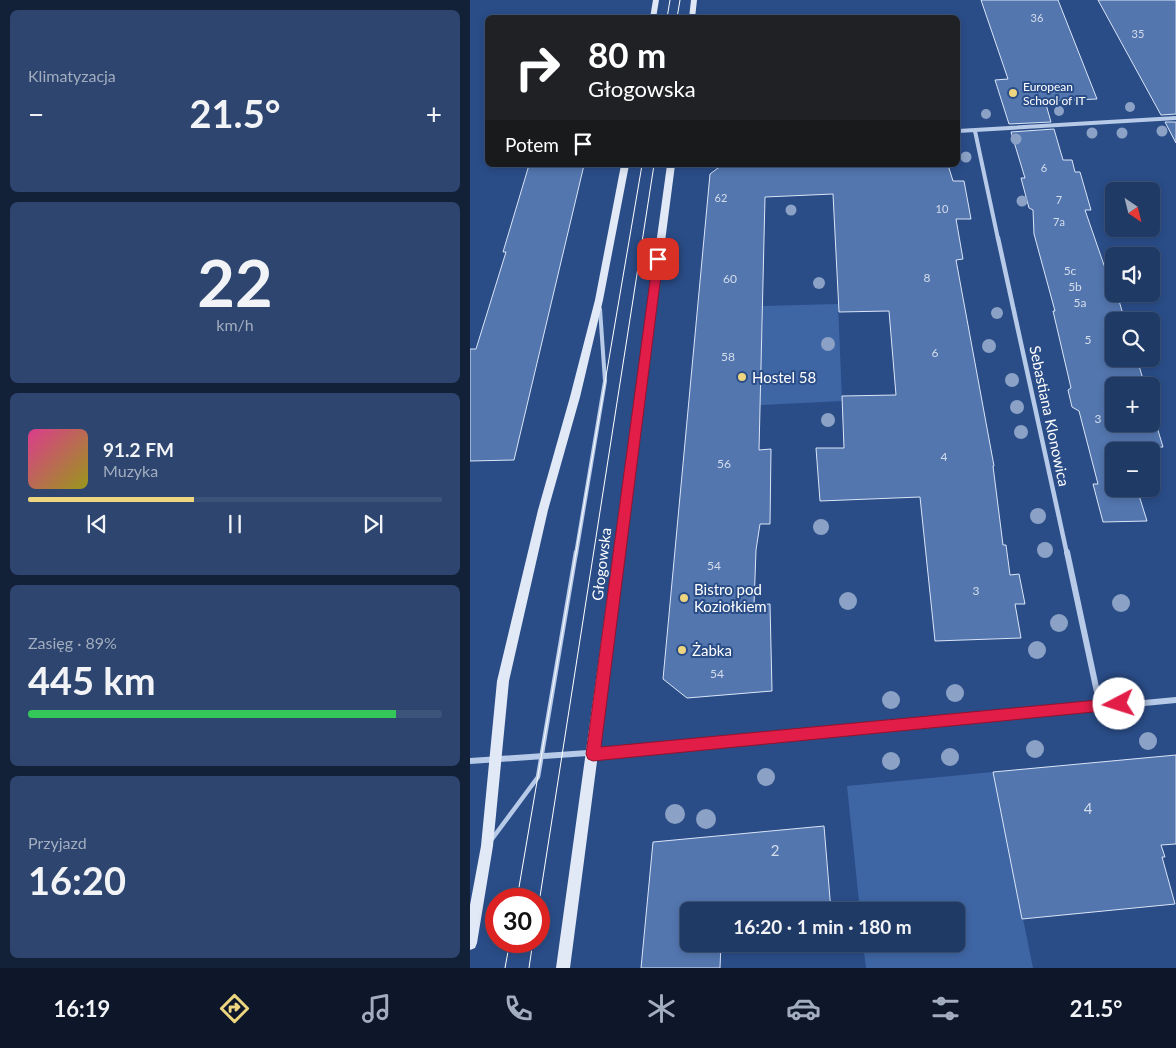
<!DOCTYPE html>
<html lang="pl">
<head>
<meta charset="utf-8">
<style>
	:root { --surface:#203a66; --page:#2d456f; --text:#f1f3f6; --muted:#a2adbf; --line:#3d547a; --accent:#eed57f }
	body { margin:0; font-family:Lato,sans-serif; background:var(--page); color:var(--text); height:100vh; display:flex; flex-direction:column; font-size:19px; white-space:nowrap }
	* { box-sizing:border-box; margin:0 }
	p { font-size:16px; color:var(--muted) }
	.icon { flex:none; width:28px; height:28px; fill:none; stroke:currentColor; stroke-width:2; stroke-linecap:round; stroke-linejoin:round }
	.map { position:relative; flex:1; overflow:hidden }
	.side { display:flex; flex-direction:column; gap:10px; padding:10px; background:#122038; width:470px }
	.side>* { flex:none }
	.top-card { position:absolute; left:15px; top:15px; width:475px; height:152px; border-radius:8px; box-shadow:0 2px 8px #0003,0 0 0 1px var(--line); background:#202124; color:#fff; overflow:hidden }
	.needle { width:32px; rotate:145deg }
	.controls { position:absolute; left:635px; top:182px; display:grid; gap:10px }
	.controls a { display:grid; place-items:center; width:55px; height:55px; border-radius:8px; background:var(--surface); box-shadow:0 2px 8px #0003,0 0 0 1px var(--line); font-size:25px }
	.speed { position:absolute; left:15px; top:888px; display:flex; gap:10px; font-size:25px; font-weight:700; text-align:center }
	.speed>* { display:grid; place-content:center; width:65px; height:65px; border-radius:50%; background:var(--surface); box-shadow:0 2px 8px #0003,0 0 0 1px var(--line); line-height:1 }
	.speed .limit { border:8px solid #d22; background:#fff; color:#111 }
	.pin { position:absolute; display:grid; place-items:center; width:42px; height:42px; color:#fff; margin:-21px; border-radius:10px; box-shadow:0 2px 8px #0006 }
	.me { position:absolute; width:55px; margin:-28px; rotate:265deg; stroke-linejoin:round; filter:drop-shadow(0 0 4px #0008) }
	.turn { display:flex; align-items:center; gap:18px; height:105px; padding:0 20px; font-size:22px }
	.turn .icon { width:65px; height:65px; stroke-width:2.5 }
	.turn b { display:block; font-size:35px; line-height:42px }
	.then { display:flex; align-items:center; height:48px; padding:0 20px; background:#0003; gap:10px; font-size:19px }
	.big { font-size:38px; font-weight:700; line-height:1.1 }
	.side .tile { flex:1; display:flex; flex-direction:column; justify-content:center; gap:8px; min-width:0; padding:0 18px; border-radius:8px; background:var(--page) }
	.side .dial { align-items:center; gap:0 }
	.dial b { font-size:65px; line-height:1 }
	.song { display:flex; align-items:center; gap:15px }
	.cover { width:60px; height:60px; border-radius:8px; background:linear-gradient(135deg,hsl(330 70% 55%),hsl(60 70% 35%)) }
	.played { height:5px; border-radius:2px; background:linear-gradient(90deg,var(--accent) 40%,var(--line) 40%) }
	.keys { display:flex; justify-content:space-around; direction:ltr }
	.heat { display:flex; justify-content:space-between; align-items:center; font-size:28px; direction:ltr }
	.charge { height:8px; border-radius:4px; background:linear-gradient(90deg,#34c759 89%,var(--line) 0) }
	.trip { position:absolute; left:210px; top:902px; width:285px; height:50px; border-radius:8px; background:var(--surface); box-shadow:0 2px 8px #0003,0 0 0 1px var(--line); font-weight:700; line-height:50px; text-align:center }
	.menu { display:flex; height:80px; justify-content:space-around; align-items:center; background:#0d1729; color:var(--muted) }
	.menu .icon { width:35px; height:35px }
	.menu .on { color:var(--accent) }
	.menu b { font-size:22px; color:var(--text) }
	main { display:flex; flex:1; min-height:0 }
	.map>svg:first-child { display:block }
	.green { fill:#3f66a4 }
	.building { fill:#5376af; stroke:#dae5f7 }
	.lines { fill:none; stroke-linecap:round; stroke-linejoin:round }
	.lane-far1 { stroke:#b7cae8; stroke-width:4 }
	.lane { stroke:#b7cae8; stroke-width:4.5 }
	.street-far2 { stroke:#b7cae8; stroke-width:4 }
	.street-far1 { stroke:#b7cae8; stroke-width:4.5 }
	.street { stroke:#b7cae8; stroke-width:6 }
	.secondary { fill:#e1e9f7; fill-rule:evenodd }
	.tram { stroke:#fff; stroke-width:1 }
	.tree { fill:#8ba1c5 }
	.route { fill:#e11d48; stroke:#92132f }
	.poi-dot { fill:#eed57f; stroke:#2a4d88; stroke-width:2 }
	.labels { text-anchor:middle; dominant-baseline:central; stroke-width:4; stroke-linejoin:round; paint-order:stroke }
	.far-number-label { font-size:11px; fill:#d4ddeb }
	.far-poi-label { font-size:12px; fill:#fff; stroke:#2a4d88; text-anchor:start }
	.number-label { font-size:12px; fill:#d4ddeb }
	.poi-label { font-size:15px; fill:#fff; stroke:#2a4d88; text-anchor:start }
	.street-label { font-size:15px; fill:#fff; stroke:#2a4d88 }
	.near-number-label { font-size:15px; fill:#d4ddeb }
</style>
</head>
<body>
<main>
<section class="side">
<div class="tile"><p>Klimatyzacja</p>
<div class="heat"><a>−</a><b class="big">21.5°</b><a>+</a></div>
</div>
<div class="tile dial"><b>22</b><p>km/h</p></div>
<div class="tile">
<div class="song"><i class="cover"></i><div><b>91.2 FM</b><p>Muzyka</p></div></div>
<div class="played"></div>
<div class="keys"><svg class="icon" aria-label="previous" viewBox="0 0 24 24"><path d="M18 5L8 12l10 7zM5 5v14"/></svg><svg class="icon" aria-label="pause" viewBox="0 0 24 24"><path d="M8 5v14M16 5v14"/></svg><svg class="icon" aria-label="next" viewBox="0 0 24 24"><path d="M6 5l10 7-10 7zM19 5v14"/></svg></div>
</div>
<div class="tile"><p>Zasięg · 89%</p><b class="big">445 km</b><div class="charge"></div></div>
<div class="tile"><p>Przyjazd</p><b class="big">16:20</b></div>
</section>
<div class="map">
<svg width="706" height="968" viewBox="0 0 706 968">
	<rect width="100%" height="100%" fill="#2a4d88"/>
	<path class="green" d="M368 304 372 401 290 405 293 306Z
		M523 772 563 968H396L393 944H486V911H390L377 786Z"/>
	<path class="building" d="M511 0H588L627 99 575 101 581 122 539 124 525 80 538 79Z
		M628 0H706V114L691 115Z
		M695 122H706V143Z
		M584 129 593 160H602L605 172H610L621 210H615L644 294H647L655 321H644V359H667L675 386H644V424H681V407L693 447 671 448 672 451H644V489H667L677 521 633 522 623 484H628L609 411 602 407 598 390 601 388 583 311H585L564 234 563 210 559 208 551 178H555L541 132Z
		M59 165H114L44 460 0 461V349H6L36 252H33Z
		M252 165H478L483 181H494L501 219H486L493 259 486 260 524 466H523L533 545H536L540 575 549 574 555 604H545L551 638 465 641 450 497 350 501 346 448H374L372 396 426 395 419 311 369 312 363 194 295 197 289 450 301 449 300 524H290L286 550 284 605 300 604 302 691 217 698 193 679 240 174Z
		M706 755V844L691 845 695 857H692L705 904 552 919 523 772Z
		M354 826 361 911H219V944H251L250 968H171L183 842Z"/>
	<g class="lines">
		<path class="lane-far1" d="M106 554 135 381 130 309"/>
		<path class="lane" d="M22 839 68 777 106 552"/>
		<path class="street-far2" d="M488 131 706 118
			M505 131 528 239"/>
		<path class="street-far1" d="M528 238 597 554"/>
		<path class="street" d="M597 552 630 706
			M0 761 219 746 706 700"/>
		<path class="secondary" d="M183 0H189L186 18H180Z
			M221 0H227L225 18H219Z
			M151 165H159L133 300 110 397 78 510 39 681 23 846 7 943 5 948 0 950V905L11 846 27 681 68 510 100 397 125 300Z
			M197 165H205L100 968H86Z"/>
		<path class="tram" d="M197 18 200 0
			M207 18 210 0
			M47 899 172 165
			M69 903 184 165
			M35 968 40 941
			M59 968 63 941"/>
	</g>
	<g class="tree">
		<circle cx="660" cy="107" r="5"/>
		<circle cx="589" cy="111" r="5"/>
		<circle cx="516" cy="114" r="5"/>
		<circle cx="692" cy="131" r="5.5"/>
		<circle cx="622" cy="133" r="5.5"/>
		<circle cx="652" cy="133" r="5.5"/>
		<circle cx="546" cy="139" r="5.5"/>
		<circle cx="496" cy="157" r="5.5"/>
		<circle cx="552" cy="201" r="5.5"/>
		<circle cx="321" cy="210" r="5.5"/>
		<circle cx="349" cy="283" r="6"/>
		<circle cx="527" cy="313" r="6"/>
		<circle cx="358" cy="344" r="7"/>
		<circle cx="519" cy="346" r="7"/>
		<circle cx="542" cy="380" r="7"/>
		<circle cx="547" cy="407" r="7"/>
		<circle cx="358" cy="420" r="7"/>
		<circle cx="551" cy="432" r="7"/>
		<circle cx="568" cy="516" r="8"/>
		<circle cx="351" cy="527" r="8"/>
		<circle cx="575" cy="550" r="8"/>
		<circle cx="378" cy="601" r="9"/>
		<circle cx="651" cy="603" r="9"/>
		<circle cx="589" cy="623" r="9"/>
		<circle cx="567" cy="650" r="9"/>
		<circle cx="485" cy="693" r="9"/>
		<circle cx="421" cy="700" r="9"/>
		<circle cx="678" cy="741" r="9"/>
		<circle cx="565" cy="749" r="9"/>
		<circle cx="480" cy="757" r="9"/>
		<circle cx="421" cy="761" r="9"/>
		<circle cx="296" cy="777" r="9"/>
		<circle cx="205" cy="814" r="10"/>
		<circle cx="236" cy="819" r="10"/>
	</g>
	<path class="route" d="M188 256 193 259 131 747 649 698 654 700 656 704 654 709 123 761 118 759 116 754 183 259Z"/>
	<g class="poi-dot">
		<circle cx="543" cy="93" r="5"/>
		<circle cx="272" cy="377" r="5"/>
		<circle cx="214" cy="598" r="5"/>
		<circle cx="212" cy="650" r="5"/>
	</g>
	<g class="labels">
		<g class="far-number-label">
			<text x="567" y="17">36</text>
			<text x="668" y="33">35</text>
			<text x="574" y="167">6</text>
			<text x="251" y="197">62</text>
			<text x="589" y="199">7</text>
			<text x="472" y="208">10</text>
			<text x="589" y="221">7a</text>
		</g>
		<g class="far-poi-label">
			<text x="553" y="86">European<tspan x="553" dy="14">School of IT</tspan></text>
		</g>
		<g class="number-label">
			<text x="600" y="270">5c</text>
			<text x="457" y="277">8</text>
			<text x="260" y="278">60</text>
			<text x="605" y="286">5b</text>
			<text x="610" y="302">5a</text>
			<text x="618" y="339">5</text>
			<text x="465" y="352">6</text>
			<text x="258" y="356">58</text>
			<text x="628" y="418">3</text>
			<text x="474" y="456">4</text>
			<text x="254" y="463">56</text>
			<text x="244" y="565">54</text>
			<text x="506" y="590">3</text>
			<text x="247" y="673">54</text>
		</g>
		<g class="poi-label">
			<text x="282" y="377">Hostel 58</text>
			<text x="224" y="589">Bistro pod<tspan x="224" dy="17">Koziołkiem</tspan></text>
			<text x="222" y="650">Żabka</text>
		</g>
		<g class="street-label">
			<text transform="translate(580 416) rotate(78)">Sebastiana Klonowica</text>
			<text transform="translate(131 564) rotate(-83)">Głogowska</text>
		</g>
		<g class="near-number-label">
			<text x="618" y="808">4</text>
			<text x="305" y="850">2</text>
		</g>
	</g>
</svg>
<div class="controls">
<a><svg class="needle" viewBox="-14 -14 28 28"><path d="M0-13l5 13h-10z" fill="#e53935"/><path d="M0 13l5-13h-10z" fill="#a2adbf"/></svg></a>
<a><svg class="icon" aria-label="sound" viewBox="0 0 24 24"><path d="M4 9h4l5-4v14l-5-4H4zM17 9q2 3 0 6"/></svg></a>
<a><svg class="icon" aria-label="search" viewBox="0 0 24 24"><circle cx="10" cy="10" r="6"/><path d="M15 15l6 6"/></svg></a>
<a>+</a>
<a>−</a>
</div>
<div class="speed"><div class="limit">30</div></div>
<div class="pin" style="left:188px;top:259px;background:#d93025"><svg class="icon" aria-label="arrive" viewBox="0 0 24 24"><path d="M6 21V4h12l-3 4 3 4H6"/></svg></div>
<svg class="me" style="left:649px;top:704px" viewBox="-20 -20 40 40"><circle r="19" fill="#fff"/><path d="M0-13L10 11 0 6-10 11z" fill="#e11d48"/></svg>
<div class="trip">16:20 · 1 min · 180 m</div>
<div class="top-card">
<div class="turn"><svg class="icon" aria-label="right" viewBox="0 0 24 24"><path d="M7 20v-9h11M14 6l5 5-5 5"/></svg><div><b>80 m</b>Głogowska</div></div>
<div class="then">Potem<svg class="icon" aria-label="arrive" viewBox="0 0 24 24"><path d="M6 21V4h12l-3 4 3 4H6"/></svg></div>
</div>
</div>
</main>
<nav class="menu">
<b>16:19</b>
<svg class="icon on" aria-label="directions" viewBox="0 0 24 24"><path d="M12 3l9 9-9 9-9-9zM9 14v-3h6M13 9l2 2-2 2"/></svg>
<svg class="icon" aria-label="music" viewBox="0 0 24 24"><path d="M9 18V5l10-2v13"/><circle cx="6" cy="18" r="3"/><circle cx="16" cy="16" r="3"/></svg>
<svg class="icon" aria-label="phone" viewBox="0 0 24 24"><path d="M5 4h4l2 5-3 2q2 4 5 5l2-3 5 2v4C11 20 4 13 5 4z"/></svg>
<svg class="icon" aria-label="climate" viewBox="0 0 24 24"><path d="M12 3v18M4 7l16 10M4 17L20 7"/></svg>
<svg class="icon" aria-label="car" viewBox="0 0 24 24"><path d="M5 17H2v-5l4-1 3-4h7l3 4 3 1v5h-3M9 17h6M6 11h13"/><circle cx="7" cy="17" r="2"/><circle cx="17" cy="17" r="2"/></svg>
<svg class="icon" aria-label="filters" viewBox="0 0 24 24"><path d="M4 7h16M4 17h16"/><circle cx="9" cy="7" r="2"/><circle cx="15" cy="17" r="2"/></svg>
<b>21.5°</b>
</nav>
</body>
</html>
